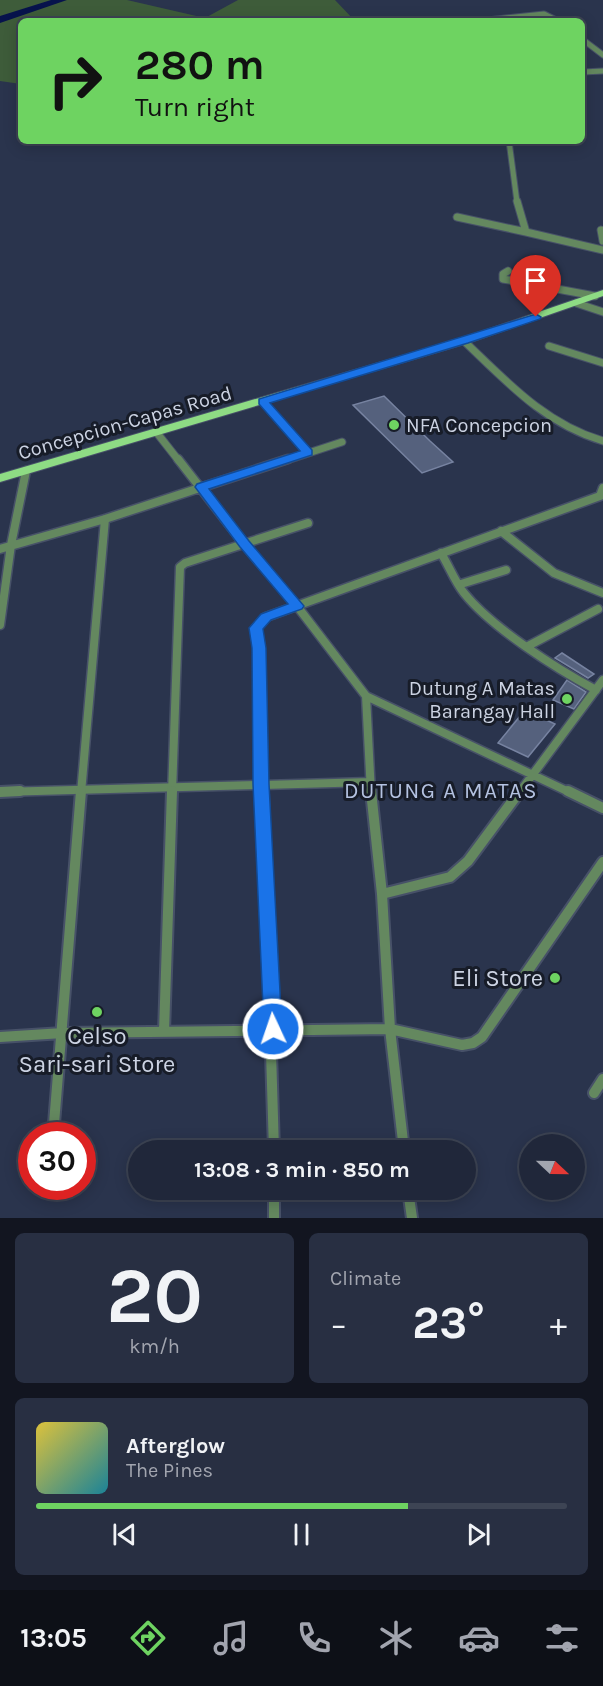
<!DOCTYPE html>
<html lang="en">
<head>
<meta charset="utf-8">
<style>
	:root { --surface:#20273a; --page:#282f42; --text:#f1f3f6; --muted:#a2a5af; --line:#3d4454; --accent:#6ed361 }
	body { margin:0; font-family:Karla,sans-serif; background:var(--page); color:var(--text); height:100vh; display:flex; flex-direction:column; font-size:22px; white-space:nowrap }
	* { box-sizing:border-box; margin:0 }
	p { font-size:20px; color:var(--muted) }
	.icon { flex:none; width:33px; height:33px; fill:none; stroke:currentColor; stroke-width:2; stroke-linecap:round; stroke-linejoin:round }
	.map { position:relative; height:1218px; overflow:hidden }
	.drawer { display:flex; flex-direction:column; gap:15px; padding:15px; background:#121520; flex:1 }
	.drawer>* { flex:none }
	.hud { position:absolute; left:18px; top:18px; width:567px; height:126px; border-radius:9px; box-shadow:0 3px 15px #0003,0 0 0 2px var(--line); background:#6ed361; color:#111; overflow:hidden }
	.needle { width:39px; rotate:112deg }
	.fabs { position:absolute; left:519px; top:1134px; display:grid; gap:12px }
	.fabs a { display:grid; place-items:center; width:66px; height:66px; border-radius:50%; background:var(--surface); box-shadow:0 3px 15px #0003,0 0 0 2px var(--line); font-size:30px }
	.speed { position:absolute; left:18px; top:1122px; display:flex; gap:12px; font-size:30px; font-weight:700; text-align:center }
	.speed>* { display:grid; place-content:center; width:78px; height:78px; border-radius:50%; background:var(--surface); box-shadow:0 3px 15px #0003,0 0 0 2px var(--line); line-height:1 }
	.speed .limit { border:9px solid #d22; background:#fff; color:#111 }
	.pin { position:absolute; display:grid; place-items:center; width:51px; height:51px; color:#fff; margin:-62px -26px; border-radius:50% 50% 50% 0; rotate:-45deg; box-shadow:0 0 6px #0007 }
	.pin .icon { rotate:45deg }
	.me { position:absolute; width:66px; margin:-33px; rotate:357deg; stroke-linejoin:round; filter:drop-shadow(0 0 4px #0008) }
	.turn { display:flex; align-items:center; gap:21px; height:126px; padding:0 18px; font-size:27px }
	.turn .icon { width:78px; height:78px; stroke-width:2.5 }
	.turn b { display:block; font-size:42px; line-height:51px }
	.big { font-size:45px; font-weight:700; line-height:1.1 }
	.drawer .widget { flex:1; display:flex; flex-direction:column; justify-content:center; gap:9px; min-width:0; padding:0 21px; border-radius:9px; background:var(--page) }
	.drawer .dial { align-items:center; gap:0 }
	.dial b { font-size:78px; line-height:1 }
	.song { display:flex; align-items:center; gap:18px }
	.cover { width:72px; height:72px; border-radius:9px; background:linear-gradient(135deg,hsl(50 70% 55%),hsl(190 70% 35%)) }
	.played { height:6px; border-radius:3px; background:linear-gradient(90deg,var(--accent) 70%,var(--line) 70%) }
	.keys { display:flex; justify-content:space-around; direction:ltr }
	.heat { display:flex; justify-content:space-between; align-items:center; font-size:33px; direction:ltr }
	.drawer .tiles { flex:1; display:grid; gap:15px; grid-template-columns:1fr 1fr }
	.widget:last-child { grid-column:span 2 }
	.trip { position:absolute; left:128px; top:1140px; width:348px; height:60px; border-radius:30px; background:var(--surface); box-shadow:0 3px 15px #0003,0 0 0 2px var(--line); font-weight:700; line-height:60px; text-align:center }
	.tabs { display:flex; height:96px; justify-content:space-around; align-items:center; background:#0d1017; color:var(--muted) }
	.tabs .icon { width:42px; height:42px }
	.tabs .on { color:var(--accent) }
	.tabs b { font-size:27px; color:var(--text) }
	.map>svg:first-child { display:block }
	.green { fill:#3e5c3a }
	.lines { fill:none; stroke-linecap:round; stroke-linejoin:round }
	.river { fill:#07134c; fill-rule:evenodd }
	.building { fill:#55617d; stroke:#7783a1; stroke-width:1.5 }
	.minor-far3-casing { stroke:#475168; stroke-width:7 }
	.minor-far2-casing { stroke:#475168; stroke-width:9 }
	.minor-far1-casing { stroke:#475168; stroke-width:11 }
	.minor-casing { stroke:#475168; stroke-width:14 }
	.primary-casing { stroke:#475168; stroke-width:2 }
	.minor-far3 { stroke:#64885f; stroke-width:5 }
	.minor-far2 { stroke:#64885f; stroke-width:7 }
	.minor-far1 { stroke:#64885f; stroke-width:8 }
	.minor { stroke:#64885f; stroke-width:10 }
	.primary { fill:#8edb84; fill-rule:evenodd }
	.route { fill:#1a73e8; stroke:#114b97; stroke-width:1.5 }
	.poi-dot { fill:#6ed361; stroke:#171c28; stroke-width:2 }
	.labels { text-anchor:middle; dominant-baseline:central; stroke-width:6; stroke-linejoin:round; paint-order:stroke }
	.street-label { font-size:20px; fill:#ccd3e3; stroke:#171c28 }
	.poi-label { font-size:20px; fill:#ccd3e3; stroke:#171c28; text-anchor:start }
	.quarter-label { font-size:22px; letter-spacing:1.5px; fill:#b4c2e1; stroke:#171c28 }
	.near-poi-label { font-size:24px; fill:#ccd3e3; stroke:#171c28; text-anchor:end }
</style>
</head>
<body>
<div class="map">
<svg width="603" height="1218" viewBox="0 0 603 1218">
	<rect width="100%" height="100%" fill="#2a344d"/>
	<path class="green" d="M0 0H127L205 18 238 0H335L355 21H21V84L0 81Z"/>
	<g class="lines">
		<path class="river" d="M51 0H67L0 23V16Z"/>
	</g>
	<path class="building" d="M384 396 430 441 453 462 422 473 353 405Z
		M562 653 594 674 588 678 555 658Z
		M567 680 586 692 574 709 553 700Z
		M525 710 555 724 528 757 498 743Z"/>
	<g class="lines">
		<g class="minor-far3-casing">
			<path id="minor-far3" d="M478 21 544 14 558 21
				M582 39 603 55
				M583 72 603 71
				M509 141 517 202"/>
		</g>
		<g class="minor-far2-casing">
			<path id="minor-far2" d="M517 201 526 232 603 250
				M457 217 526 232
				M601 230 603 241
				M508 271 503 274V279L595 296
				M576 303 603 312
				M464 341C507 382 545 424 603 441
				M549 346 603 363
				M263 402 308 453
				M157 433 179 461
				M284 461 342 442"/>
		</g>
		<g class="minor-far1-casing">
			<path id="minor-far1" d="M178 459 244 544 297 606 366 696 371 793
				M501 531 554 573 603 593
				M0 549 105 519 288 459
				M441 553C449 566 455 582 464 593 492 628 557 669 596 690
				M461 584 506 570
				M0 625 11 545 26 471
				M528 646 598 609
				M366 696 571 793
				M0 792 370 782
				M81 793 105 519
				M172 793 180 567 185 563 308 523
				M263 793 259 648 256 628 266 617 600 496 603 488
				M519 793 603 680"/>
		</g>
		<g class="minor-casing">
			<path id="minor" d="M263 791 274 1150
				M371 791 382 894 390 1029 404 1150
				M568 791 603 808
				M0 792 20 791
				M382 894 450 877 468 861 520 791
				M164 1032 172 791
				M0 1037 63 1033 390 1029 462 1045 473 1043 482 1037 603 862
				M594 1093 603 1079
				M53 1136 81 791
				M274 1190V1218
				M408 1190 412 1218"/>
		</g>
		<g class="primary-casing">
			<path id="primary" d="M603 290V296L468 343 0 482V474L460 339Z"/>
		</g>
		<use href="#minor-far3" class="minor-far3"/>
		<use href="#minor-far2" class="minor-far2"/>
		<use href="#minor-far1" class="minor-far1"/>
		<use href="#minor" class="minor"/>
		<use href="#primary" class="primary"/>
	</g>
	<path class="route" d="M536 314 541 317 540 319 468 343 270 403 312 450V455L209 489 249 541 304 606 302 609 271 620 263 629 266 648 269 784 282 1029 279 1034 273 1037 266 1034 264 1029 253 784 252 648 249 628 261 614 288 604 240 547 195 487 197 484 300 451 259 404V399Z"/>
	<g class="poi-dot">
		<circle cx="394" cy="425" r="6"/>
		<circle cx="567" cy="699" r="6"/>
		<circle cx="555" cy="978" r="6"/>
		<circle cx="97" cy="1012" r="6"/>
	</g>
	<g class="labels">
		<g class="street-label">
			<text transform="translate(125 423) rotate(-16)">Concepcion-Capas Road</text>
		</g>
		<g class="poi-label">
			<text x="406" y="425">NFA Concepcion</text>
			<text x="555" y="688" text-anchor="end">Dutung A Matas<tspan x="555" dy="23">Barangay Hall</tspan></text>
		</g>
		<g class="quarter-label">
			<text x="441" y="791">DUTUNG A MATAS</text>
		</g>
		<g class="near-poi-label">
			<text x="543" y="978">Eli Store</text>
			<text x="97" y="1036" text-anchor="middle">Celso<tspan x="97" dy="28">Sari-sari Store</tspan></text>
		</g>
	</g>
</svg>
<div class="fabs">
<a><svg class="needle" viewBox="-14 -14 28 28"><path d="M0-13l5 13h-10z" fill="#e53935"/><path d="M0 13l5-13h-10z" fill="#a2a5af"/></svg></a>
</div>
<div class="speed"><div class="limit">30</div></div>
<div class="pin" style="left:536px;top:317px;background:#d93025"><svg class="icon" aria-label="arrive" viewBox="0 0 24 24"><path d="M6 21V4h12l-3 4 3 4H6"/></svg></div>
<svg class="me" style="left:273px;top:1029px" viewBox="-20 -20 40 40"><circle r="17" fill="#1a73e8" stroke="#fff" stroke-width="3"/><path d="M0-11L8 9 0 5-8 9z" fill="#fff"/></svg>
<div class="trip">13:08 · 3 min · 850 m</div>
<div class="hud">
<div class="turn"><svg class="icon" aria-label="right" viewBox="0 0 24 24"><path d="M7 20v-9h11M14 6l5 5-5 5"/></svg><div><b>280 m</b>Turn right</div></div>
</div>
</div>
<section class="drawer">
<div class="tiles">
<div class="widget dial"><b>20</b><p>km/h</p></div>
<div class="widget"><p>Climate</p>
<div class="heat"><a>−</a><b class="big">23°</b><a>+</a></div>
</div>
<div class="widget">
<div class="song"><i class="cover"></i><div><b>Afterglow</b><p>The Pines</p></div></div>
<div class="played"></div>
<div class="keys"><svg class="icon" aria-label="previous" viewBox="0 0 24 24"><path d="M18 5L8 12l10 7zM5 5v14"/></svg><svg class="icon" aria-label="pause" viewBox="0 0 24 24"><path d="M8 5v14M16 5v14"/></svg><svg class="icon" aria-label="next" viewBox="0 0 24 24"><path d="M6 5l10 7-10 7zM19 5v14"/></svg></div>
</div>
</div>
</section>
<nav class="tabs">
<b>13:05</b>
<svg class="icon on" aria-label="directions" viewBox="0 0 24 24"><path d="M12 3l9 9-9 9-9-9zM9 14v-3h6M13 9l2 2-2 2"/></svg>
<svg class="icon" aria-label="music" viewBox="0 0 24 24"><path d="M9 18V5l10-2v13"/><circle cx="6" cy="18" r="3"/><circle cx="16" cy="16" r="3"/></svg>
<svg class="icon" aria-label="phone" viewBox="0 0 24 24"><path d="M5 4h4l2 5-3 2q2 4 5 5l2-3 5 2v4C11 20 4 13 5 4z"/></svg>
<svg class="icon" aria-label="climate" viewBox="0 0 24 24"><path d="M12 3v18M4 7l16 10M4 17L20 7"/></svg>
<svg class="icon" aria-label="car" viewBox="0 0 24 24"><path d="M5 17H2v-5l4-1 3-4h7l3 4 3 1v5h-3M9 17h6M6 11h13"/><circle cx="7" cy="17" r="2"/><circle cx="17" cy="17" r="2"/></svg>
<svg class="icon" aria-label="filters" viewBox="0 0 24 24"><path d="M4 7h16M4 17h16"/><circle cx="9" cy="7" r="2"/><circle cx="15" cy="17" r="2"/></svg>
</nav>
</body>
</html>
